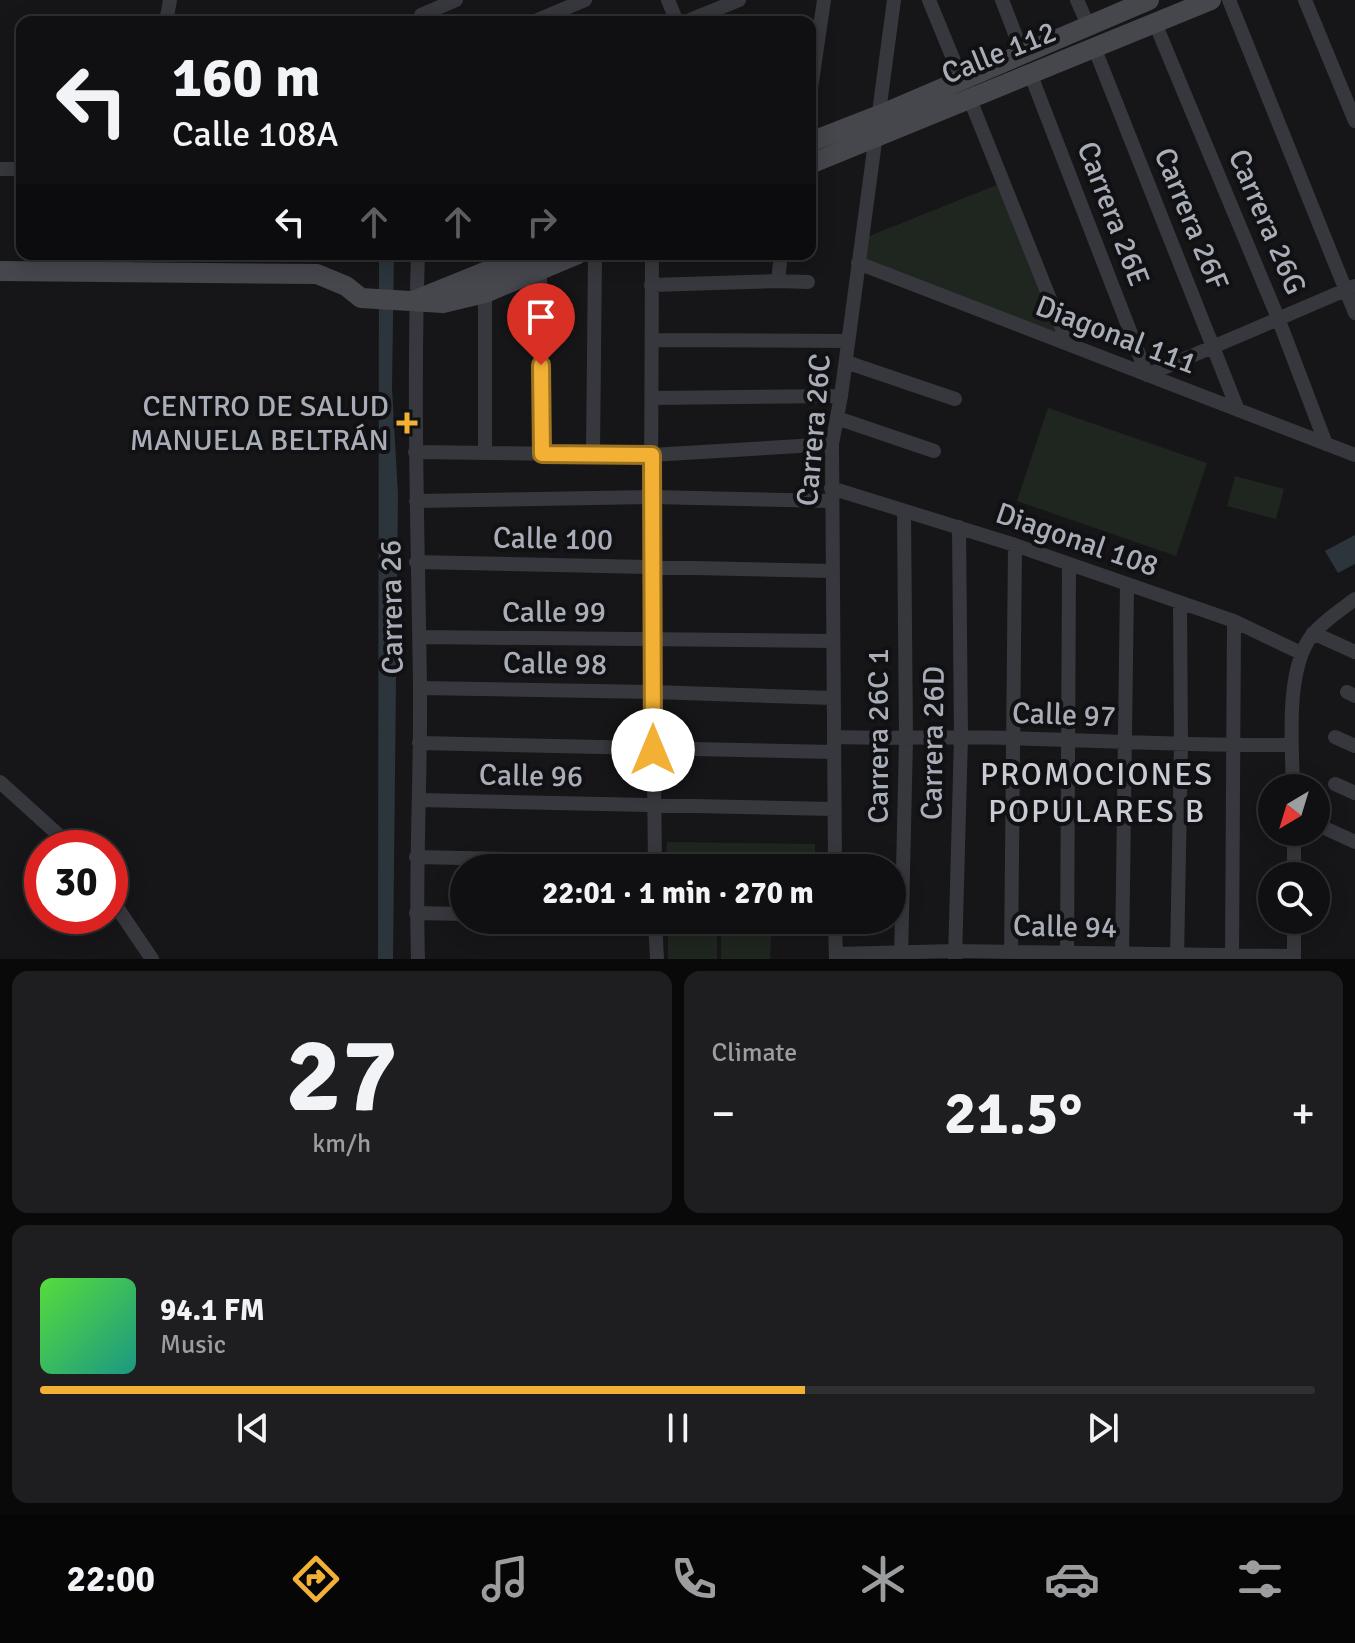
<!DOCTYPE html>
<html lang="en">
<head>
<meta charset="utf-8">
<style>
	:root { --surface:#101012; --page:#1e1e20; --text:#f1f3f6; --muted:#9c9d9f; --line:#303032; --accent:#f2b134 }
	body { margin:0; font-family:Signika,sans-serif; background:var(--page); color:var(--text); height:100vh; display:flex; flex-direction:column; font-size:30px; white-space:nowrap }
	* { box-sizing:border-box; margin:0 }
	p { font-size:26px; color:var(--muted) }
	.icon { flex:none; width:44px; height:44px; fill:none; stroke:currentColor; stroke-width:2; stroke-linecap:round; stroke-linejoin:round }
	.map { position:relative; height:959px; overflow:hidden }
	.sheet { display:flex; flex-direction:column; gap:12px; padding:12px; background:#09090a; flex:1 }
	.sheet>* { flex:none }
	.guide { position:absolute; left:16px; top:16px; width:800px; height:244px; border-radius:16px; box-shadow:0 4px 20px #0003,0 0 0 2px var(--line); background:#101012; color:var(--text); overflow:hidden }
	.needle { width:52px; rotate:218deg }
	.controls { position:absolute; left:1258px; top:774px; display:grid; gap:16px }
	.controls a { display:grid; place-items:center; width:72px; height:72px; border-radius:50%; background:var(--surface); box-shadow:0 4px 20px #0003,0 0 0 2px var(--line); font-size:40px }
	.speed { position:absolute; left:24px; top:830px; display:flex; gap:16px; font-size:40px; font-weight:700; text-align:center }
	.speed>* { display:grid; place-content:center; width:104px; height:104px; border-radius:50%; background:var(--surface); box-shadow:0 4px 20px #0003,0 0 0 2px var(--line); line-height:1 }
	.speed .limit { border:12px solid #d22; background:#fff; color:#111 }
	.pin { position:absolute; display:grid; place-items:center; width:68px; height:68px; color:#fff; margin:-82px -34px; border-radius:50% 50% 50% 0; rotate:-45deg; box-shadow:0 0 8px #0007 }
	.pin .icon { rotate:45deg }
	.me { position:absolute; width:88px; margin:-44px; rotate:0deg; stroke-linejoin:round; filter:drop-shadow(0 0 6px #0008) }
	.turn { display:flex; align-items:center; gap:28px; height:168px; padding:0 24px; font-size:36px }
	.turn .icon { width:104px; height:104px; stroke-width:2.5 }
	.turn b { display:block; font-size:56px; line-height:68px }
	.lanes { display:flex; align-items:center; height:76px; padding:0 24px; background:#0003; justify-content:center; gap:40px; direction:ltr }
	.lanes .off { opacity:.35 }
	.big { font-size:60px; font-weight:700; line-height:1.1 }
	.sheet .tile { flex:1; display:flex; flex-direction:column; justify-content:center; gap:12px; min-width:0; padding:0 28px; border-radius:16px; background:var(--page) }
	.sheet .dial { align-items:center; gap:0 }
	.dial b { font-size:104px; line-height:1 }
	.song { display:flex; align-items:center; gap:24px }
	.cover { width:96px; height:96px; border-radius:12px; background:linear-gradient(135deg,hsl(110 70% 55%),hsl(170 70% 35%)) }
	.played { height:8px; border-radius:4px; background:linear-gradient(90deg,var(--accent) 60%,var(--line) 60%) }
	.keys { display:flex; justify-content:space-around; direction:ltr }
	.heat { display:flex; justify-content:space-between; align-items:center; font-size:44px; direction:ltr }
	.sheet .tiles { flex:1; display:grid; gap:12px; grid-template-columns:1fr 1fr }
	.tile:last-child { grid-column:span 2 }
	.trip { position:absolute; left:450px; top:854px; width:456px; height:80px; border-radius:40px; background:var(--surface); box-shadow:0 4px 20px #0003,0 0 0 2px var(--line); font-weight:700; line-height:80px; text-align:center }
	.menu { display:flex; height:128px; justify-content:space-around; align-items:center; background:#060607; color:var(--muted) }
	.menu .icon { width:56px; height:56px }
	.menu .selected { color:var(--accent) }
	.menu b { font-size:36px; color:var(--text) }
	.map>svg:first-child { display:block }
	.green { fill:#1e261f }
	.water { fill:#2c353c }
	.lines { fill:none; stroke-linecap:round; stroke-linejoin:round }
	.street { stroke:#37383d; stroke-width:14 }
	.secondary { stroke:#45474d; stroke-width:20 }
	.route-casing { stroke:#9d7322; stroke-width:20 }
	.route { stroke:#f2b134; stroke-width:14 }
	.poi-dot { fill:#f2b134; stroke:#111113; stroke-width:3 }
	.labels { text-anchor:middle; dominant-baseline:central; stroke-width:8; stroke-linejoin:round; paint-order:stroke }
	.street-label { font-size:30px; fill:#a8adb8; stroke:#111113 }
	.poi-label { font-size:30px; fill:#a8adb8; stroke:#111113; text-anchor:end }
	.neighbourhood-label { font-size:32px; letter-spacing:2px; fill:#c9ccd4; stroke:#111113 }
</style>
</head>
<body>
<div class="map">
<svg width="1355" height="959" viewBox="0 0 1355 959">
	<rect width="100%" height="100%" fill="#161618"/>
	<path class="green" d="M1004 182 1068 344 858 263 862 239Z
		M1048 408 1207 463 1176 556 1017 501Z
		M1235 476 1284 489 1276 519 1227 506Z
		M667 842 815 844V868H666Z
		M666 920H815V933L665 928Z
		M668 933 717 935V959H668Z
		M721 935 771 936 770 959H721Z"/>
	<path class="water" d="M379 254H394L392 388 398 495 393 959H378Z
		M1355 535V564L1338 573 1325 551Z"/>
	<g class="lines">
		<path class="street" d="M668 0 677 22
			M929 0 961 78
			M1002 0 1022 52
			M1077 0 1088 25
			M1229 0 1355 313
			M1305 0 1355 121
			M421 15 456 0
			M166 22 170 0
			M533 22 585 0
			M685 22 739 0
			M1155 23 1278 318 1326 444
			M1094 47 1238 410
			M1030 73 1147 375 1355 286
			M810 95 824 0
			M969 97 1068 344
			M0 169H22
			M418 254C413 398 418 542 420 686 421 777 415 868 418 959
			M652 254 651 497 655 868
			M858 263 1355 455
			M540 269 542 454
			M123 272 126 254
			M778 281 781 254
			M651 285 778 281 808 282
			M652 340 848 341
			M846 362 955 399
			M653 398 841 396
			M837 418 934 451
			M415 452 652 455 832 444
			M485 453V293
			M593 454 595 254
			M831 488 1015 545 1234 621 1301 653
			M416 501 651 497 831 501
			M416 562 832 571
			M1313 633 1355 652
			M419 637 833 641
			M420 688 653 692 833 698
			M1347 692 1355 696
			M834 737C893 739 952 736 1011 738 1105 741 1198 746 1292 745
			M1335 737 1355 746
			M419 743 834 752
			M0 782 73 848
			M1335 784 1355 793
			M1293 788C1292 745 1285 670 1312 635 1323 621 1341 610 1355 599
			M419 800 834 809
			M1316 824 1355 842
			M416 857 656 862
			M835 868 832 444 841 396 894 0
			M1294 876V832
			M110 897 152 959
			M416 913 464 914
			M655 920 657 959
			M835 920 836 959
			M1294 920V959
			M836 954 955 951 1294 956
			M901 959 906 740 904 513
			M955 959 961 737 959 527
			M1011 959 1015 545
			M1067 959 1069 566
			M1122 959 1127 585
			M1177 959 1181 745 1180 604
			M1232 959 1234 621"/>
		<path class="secondary" d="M810 142 887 112 1149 0
			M810 164 1211 0
			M0 271 317 274 346 286 361 298 443 303 485 293 578 254
			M418 299 529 254"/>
	</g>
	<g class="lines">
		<g class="route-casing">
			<path id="route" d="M541 365 542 454 652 455 653 750"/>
		</g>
		<use href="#route" class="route"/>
	</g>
	<path class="poi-dot" d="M403 411h8v8h8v8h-8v8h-8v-8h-8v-8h8z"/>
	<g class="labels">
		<g class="street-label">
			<text transform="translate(999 53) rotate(-22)">Calle 112</text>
			<text transform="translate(1113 214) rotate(69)">Carrera 26E</text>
			<text transform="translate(1191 219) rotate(68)">Carrera 26F</text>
			<text transform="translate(1267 222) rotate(67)">Carrera 26G</text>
			<text transform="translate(1116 335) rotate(21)">Diagonal 111</text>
			<text transform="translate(814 430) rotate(-85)">Carrera 26C</text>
			<text transform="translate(553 539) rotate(1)">Calle 100</text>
			<text transform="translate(1077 540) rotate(19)">Diagonal 108</text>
			<text transform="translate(392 607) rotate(-91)">Carrera 26</text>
			<text x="554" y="612">Calle 99</text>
			<text transform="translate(555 664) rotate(1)">Calle 98</text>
			<text transform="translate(1064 715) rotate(2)">Calle 97</text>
			<text transform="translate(878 736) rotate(-90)">Carrera 26C 1</text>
			<text transform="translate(933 743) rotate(-89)">Carrera 26D</text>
			<text transform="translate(531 776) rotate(1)">Calle 96</text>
			<text transform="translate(1065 927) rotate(1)">Calle 94</text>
		</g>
		<g class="poi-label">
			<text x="389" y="406">CENTRO DE SALUD<tspan x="389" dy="34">MANUELA BELTRÁN</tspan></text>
		</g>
		<g class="neighbourhood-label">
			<text x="1097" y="774">PROMOCIONES<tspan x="1097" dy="37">POPULARES B</tspan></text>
		</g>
	</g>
</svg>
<div class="controls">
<a><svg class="needle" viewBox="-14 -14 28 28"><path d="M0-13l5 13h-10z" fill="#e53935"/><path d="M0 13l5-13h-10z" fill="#9c9d9f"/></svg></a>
<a><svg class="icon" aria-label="search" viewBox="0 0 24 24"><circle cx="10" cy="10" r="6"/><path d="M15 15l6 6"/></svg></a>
</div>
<div class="speed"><div class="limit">30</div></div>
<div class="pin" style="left:541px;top:365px;background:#d93025"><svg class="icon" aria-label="arrive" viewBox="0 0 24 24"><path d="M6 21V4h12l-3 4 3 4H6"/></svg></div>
<svg class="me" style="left:653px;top:750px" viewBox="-20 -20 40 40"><circle r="19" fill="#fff"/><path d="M0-13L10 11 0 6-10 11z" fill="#f2b134"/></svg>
<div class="trip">22:01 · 1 min · 270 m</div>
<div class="guide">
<div class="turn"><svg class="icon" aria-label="left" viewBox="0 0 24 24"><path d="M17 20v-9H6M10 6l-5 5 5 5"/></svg><div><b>160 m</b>Calle 108A</div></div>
<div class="lanes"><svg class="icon" aria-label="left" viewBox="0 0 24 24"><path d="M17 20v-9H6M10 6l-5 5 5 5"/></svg><svg class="icon off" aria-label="ahead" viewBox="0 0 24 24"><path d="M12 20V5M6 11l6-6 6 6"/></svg><svg class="icon off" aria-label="ahead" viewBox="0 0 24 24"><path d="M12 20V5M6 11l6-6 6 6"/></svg><svg class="icon off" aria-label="right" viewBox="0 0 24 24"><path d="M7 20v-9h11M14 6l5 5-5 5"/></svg></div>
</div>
</div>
<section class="sheet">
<div class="tiles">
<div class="tile dial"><b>27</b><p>km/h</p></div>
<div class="tile"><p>Climate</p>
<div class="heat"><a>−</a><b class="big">21.5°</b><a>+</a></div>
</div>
<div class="tile">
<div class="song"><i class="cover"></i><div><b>94.1 FM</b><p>Music</p></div></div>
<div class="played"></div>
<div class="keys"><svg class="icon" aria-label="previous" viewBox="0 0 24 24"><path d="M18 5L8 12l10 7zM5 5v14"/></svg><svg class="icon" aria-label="pause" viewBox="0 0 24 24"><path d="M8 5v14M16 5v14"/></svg><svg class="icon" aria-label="next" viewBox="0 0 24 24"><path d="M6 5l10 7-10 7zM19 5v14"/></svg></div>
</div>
</div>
</section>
<nav class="menu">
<b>22:00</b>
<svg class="icon selected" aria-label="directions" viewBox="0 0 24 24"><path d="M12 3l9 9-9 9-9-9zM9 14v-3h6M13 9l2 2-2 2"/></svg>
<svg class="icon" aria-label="music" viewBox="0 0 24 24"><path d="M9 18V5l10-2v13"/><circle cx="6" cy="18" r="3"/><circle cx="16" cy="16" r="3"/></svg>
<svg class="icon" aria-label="phone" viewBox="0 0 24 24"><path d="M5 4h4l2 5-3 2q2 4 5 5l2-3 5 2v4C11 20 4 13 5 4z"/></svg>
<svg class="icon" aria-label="climate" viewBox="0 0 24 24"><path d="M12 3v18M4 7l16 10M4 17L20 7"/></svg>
<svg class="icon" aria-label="car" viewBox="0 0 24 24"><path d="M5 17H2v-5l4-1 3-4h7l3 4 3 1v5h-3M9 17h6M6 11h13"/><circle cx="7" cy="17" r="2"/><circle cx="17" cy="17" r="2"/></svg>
<svg class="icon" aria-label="filters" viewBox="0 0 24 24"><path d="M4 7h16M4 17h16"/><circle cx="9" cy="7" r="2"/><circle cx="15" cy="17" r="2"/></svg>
</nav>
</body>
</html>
